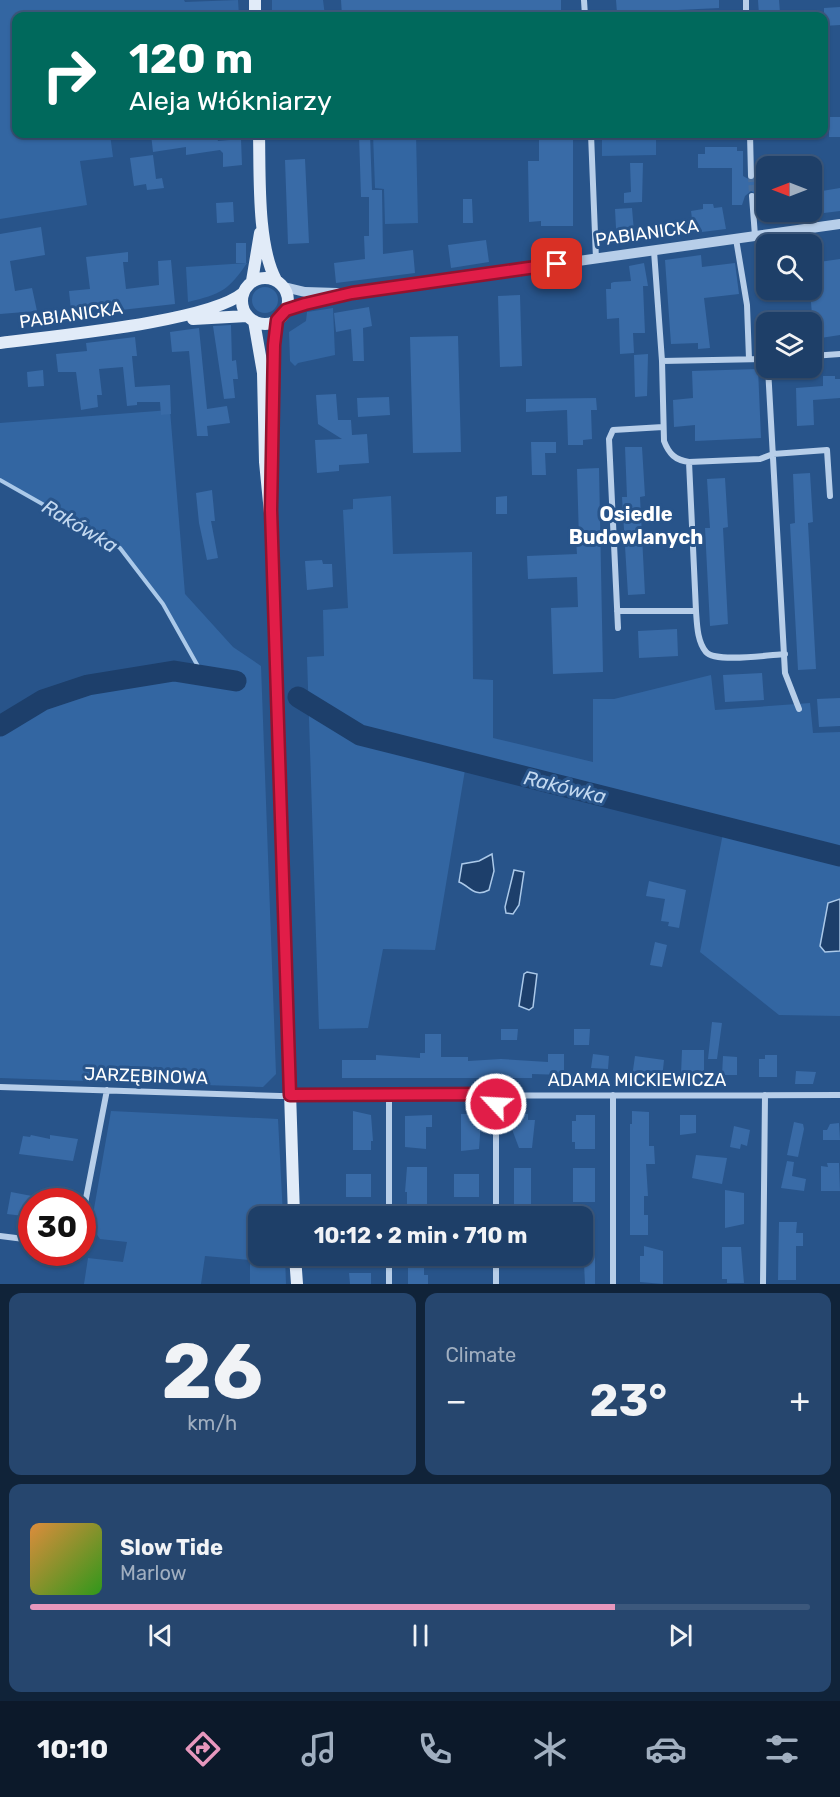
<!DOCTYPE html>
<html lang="en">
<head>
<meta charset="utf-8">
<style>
	:root { --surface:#1e3f68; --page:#26466e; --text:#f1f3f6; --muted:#a1afc0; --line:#3c587c; --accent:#e797bd }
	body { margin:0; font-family:Rubik,sans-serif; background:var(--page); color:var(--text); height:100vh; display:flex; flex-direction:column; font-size:22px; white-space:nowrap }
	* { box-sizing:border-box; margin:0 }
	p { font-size:20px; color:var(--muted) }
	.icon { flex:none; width:33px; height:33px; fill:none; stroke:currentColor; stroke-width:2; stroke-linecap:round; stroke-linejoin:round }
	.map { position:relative; height:1284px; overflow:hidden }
	.drawer { display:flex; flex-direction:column; gap:9px; padding:9px; background:#102339; flex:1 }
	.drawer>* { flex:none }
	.banner { position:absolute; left:12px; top:12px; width:816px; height:126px; border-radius:12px; box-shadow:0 2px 4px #0004,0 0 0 2px var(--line); background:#00695c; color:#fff; overflow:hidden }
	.needle { width:39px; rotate:270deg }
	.buttons { position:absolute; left:756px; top:156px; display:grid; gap:12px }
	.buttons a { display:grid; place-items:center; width:66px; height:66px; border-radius:12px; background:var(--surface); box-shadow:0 2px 4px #0004,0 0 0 2px var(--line); font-size:30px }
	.speed { position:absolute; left:18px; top:1188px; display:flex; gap:12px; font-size:30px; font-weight:700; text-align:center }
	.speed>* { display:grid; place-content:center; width:78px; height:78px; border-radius:50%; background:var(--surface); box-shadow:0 2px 4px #0004,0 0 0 2px var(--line); line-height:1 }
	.speed .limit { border:9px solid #d22; background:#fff; color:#111 }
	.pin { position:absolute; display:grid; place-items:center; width:51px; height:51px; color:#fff; margin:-26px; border-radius:12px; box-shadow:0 3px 9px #0006 }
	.me { position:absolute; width:66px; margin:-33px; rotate:295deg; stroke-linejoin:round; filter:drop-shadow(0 0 4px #0008) }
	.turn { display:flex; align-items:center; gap:21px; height:126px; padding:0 18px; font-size:27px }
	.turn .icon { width:78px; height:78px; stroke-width:2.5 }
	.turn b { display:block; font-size:42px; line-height:51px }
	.big { font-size:45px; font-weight:700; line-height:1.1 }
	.drawer .tile { flex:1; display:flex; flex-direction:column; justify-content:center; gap:9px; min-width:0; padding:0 21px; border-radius:12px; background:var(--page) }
	.drawer .dial { align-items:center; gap:0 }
	.dial b { font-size:78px; line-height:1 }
	.song { display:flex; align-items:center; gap:18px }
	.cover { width:72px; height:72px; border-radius:9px; background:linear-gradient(135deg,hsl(30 70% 55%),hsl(110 70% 35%)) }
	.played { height:6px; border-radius:3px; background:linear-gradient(90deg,var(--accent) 75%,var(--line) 75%) }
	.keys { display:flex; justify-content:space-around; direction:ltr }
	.heat { display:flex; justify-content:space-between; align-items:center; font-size:33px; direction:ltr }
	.drawer .tiles { flex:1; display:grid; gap:9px; grid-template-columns:1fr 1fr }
	.tile:last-child { grid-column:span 2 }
	.trip { position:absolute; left:248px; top:1206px; width:345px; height:60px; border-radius:12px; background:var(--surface); box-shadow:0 2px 4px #0004,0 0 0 2px var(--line); font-weight:700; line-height:60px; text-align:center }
	.dock { display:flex; height:96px; justify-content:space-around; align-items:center; background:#0c192a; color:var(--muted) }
	.dock .icon { width:42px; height:42px }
	.dock .selected { color:var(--accent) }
	.dock b { font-size:27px; color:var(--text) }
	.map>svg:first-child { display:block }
	.green { fill:#3366a2 }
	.water { fill:#1d3f6b; stroke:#abc9e9; stroke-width:1.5 }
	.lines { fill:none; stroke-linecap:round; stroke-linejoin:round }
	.stream { stroke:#abc9e9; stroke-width:4 }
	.river { stroke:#1d3f6b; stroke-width:21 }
	.building { fill:#396ba7 }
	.minor-tunnel { stroke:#486e9c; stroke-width:6; stroke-dasharray:6 3; stroke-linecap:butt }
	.minor { stroke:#b7cee9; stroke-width:6 }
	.tertiary { stroke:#b7cee9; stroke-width:10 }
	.secondary { stroke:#e1ebf8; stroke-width:12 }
	.route-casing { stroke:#92132f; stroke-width:15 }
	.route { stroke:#e11d48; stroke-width:10 }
	.labels { text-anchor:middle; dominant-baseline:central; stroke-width:6; stroke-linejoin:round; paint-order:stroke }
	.street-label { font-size:18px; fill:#fff; stroke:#28548a }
	.neighbourhood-label { font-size:20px; font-weight:bold; fill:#fff; stroke:#28548a }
	.water-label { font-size:20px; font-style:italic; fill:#c2d8f0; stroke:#28548a }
</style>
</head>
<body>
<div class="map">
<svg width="840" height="1284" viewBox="0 0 840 1284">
	<rect width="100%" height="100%" fill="#28548a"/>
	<path class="green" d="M0 0H184L185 2 238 0 239 16H16V134H110L113 157 80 161 87 205 0 219Z
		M272 0H323L325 16H272Z
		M373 134H416L418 223 385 224 384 189 375 188Z
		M631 134H656V155L602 156V138H630Z
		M247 263C228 291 221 294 188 302L186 267Z
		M252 300a13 13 0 1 1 26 0a13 13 0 1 1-26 0Z
		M333 308 335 355 298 363 295 366 290 361 289 332 306 321 307 312Z
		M170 410 185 594 233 647 261 666 276 1074 263 1087 0 1078V726L43 700 88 685 174 671 203 677 163 604 120 548 0 480V423Z
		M391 496 393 554 472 552 473 679 493 680V738L593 762V699H614L711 675 715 710 810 703 813 733 840 732V1016L779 1015 700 952 724 828 466 764 435 950 383 949 368 1028 319 1029 307 657 324 656 323 610 348 608 343 510 353 509V499Z
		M111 1111 278 1119 283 1216H258V1256H285L286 1284H250V1260L205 1256 201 1284H84L88 1258 123 1262 127 1242 100 1239 91 1226Z"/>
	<path class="water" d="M492 854 494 871 489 890C474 898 470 886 459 882L462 864 479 861Z
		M514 870 524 872 519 905 513 914 506 913 505 907Z
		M840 899V951L825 952 820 946 828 903Z
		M527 972 537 974 533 1007 529 1010 519 1006 524 974Z"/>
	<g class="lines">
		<path class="stream" d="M0 480 120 548 163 604 204 677"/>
		<path class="river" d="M298 697 360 735 840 856
			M0 726 43 700 88 685 174 671 236 681"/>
	</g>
	<path class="building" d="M341 0H561V16H342Z
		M616 0H719V8L617 13Z
		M758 0H779L780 13 759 15Z
		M840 7V25L824 26V8Z
		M829 117H840V137H829Z
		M151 134H216L218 141 241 139 242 165 223 167V153L220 150 186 155V147L153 152Z
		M359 134H370L372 190H382L383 254 413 250 415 273 336 283 334 263 365 259 364 236H369V197H361Z
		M539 134H573V226H541V221L529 222 528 161H539Z
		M705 147H737V151H743V176L752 181 756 175H766V195H757L751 191 745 196 742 205H732V168H698V154H705Z
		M153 155 156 179 162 178 164 188 147 190 146 184 134 186 130 158Z
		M305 159 309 243 288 244 285 160Z
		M630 163H643L642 202 624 203V193L631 192Z
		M840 188V211L824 213 822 191Z
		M463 199H472L473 223H463Z
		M233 202 234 222 217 223 216 203Z
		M703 204H713L714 208 722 207 726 229 694 233 691 211 703 209Z
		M632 208 634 232 621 233 616 228 615 209Z
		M41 227 45 255 10 261 15 291 32 288 37 311 0 314V234Z
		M486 240 489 262 451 268 448 245Z
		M236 243H246V263H236Z
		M128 252V262H123L126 289 159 285 158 261 171 260 175 304 103 312V306L71 310 69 291 90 289 86 257Z
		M701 255 702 267 735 263 739 294 704 298 710 348 698 349V343L671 344 665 260Z
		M840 259V335L814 339 810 290 812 263Z
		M644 263 648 286H643L645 333H633L634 353 620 354 619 318 607 319 606 289H611V283L614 282 631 281 629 266Z
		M520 295 522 366 500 367 498 296Z
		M369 307 372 326 363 328 364 361H353L351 329 336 332 334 313Z
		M231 325 232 361 236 360 238 379H233L235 398 224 399 213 326Z
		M199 328 207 409 227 406 230 423 207 426 208 436H197L189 351 172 352 170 332Z
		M458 336 461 452 413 453 410 337Z
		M135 337 137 356H132L135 387 170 385 171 414 161 415 160 402H137V405L127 406 123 367 99 369 102 395H97L98 407 81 410 76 372H58L56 354 87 351 86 343Z
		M648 354 647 396 635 397 634 355Z
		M758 369 761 438 695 441V425L674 427 673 400 693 398 692 371Z
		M43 370 44 386 28 387 27 372Z
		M823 376H835V379H840V398L813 400 814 425 797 426 796 388 823 386Z
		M336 394 338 420H351L352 435 367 434 369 463 339 465V471L317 473 315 440 342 439 318 424 316 395Z
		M389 397 390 415 358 417 357 398Z
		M596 398 597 410H591L592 439 583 440V445H568L567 410 526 412V399Z
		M531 442H556V453H545L546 475H532Z
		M625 447H642L645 496 640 497 645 594 628 595 622 497H627Z
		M599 468 603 672 553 674 551 608 578 607 577 577 528 579 527 556 577 554 576 540H579L577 469Z
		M810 473 813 522 808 523 816 669 798 670 790 524 795 523 793 474Z
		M725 478 728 527 723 528 728 624 710 626 705 528H710L707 479Z
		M212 490 215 521H211L218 558 207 560 199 523 196 493Z
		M507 496V514H496V497Z
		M322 560 323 564H332L333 587 307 590 305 561Z
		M677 629 678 656 639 658 638 631Z
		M762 673 764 700 725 702 723 675Z
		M840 698V726L819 727 817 699Z
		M649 881 686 890 679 928 668 926 669 922 661 921 665 899 646 896Z
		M655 942 667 945 662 967 650 965Z
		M712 1022 722 1023 717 1059H708Z
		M501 1029H518L517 1040H501Z
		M574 1029H590L589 1045H574Z
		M425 1034H441V1057H468V1061L501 1059 548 1062V1054H564V1075L532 1074V1078H342V1060H376V1055L420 1058V1053H425Z
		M682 1050H704V1072L681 1074Z
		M593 1054 609 1056 608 1069 591 1068Z
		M765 1055H777V1077H759V1059H765Z
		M635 1056 664 1060 662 1079 632 1077Z
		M723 1056 737 1057V1075H722Z
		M796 1071 816 1072 813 1084H795Z
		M353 1111 371 1115 373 1141H371V1150H353Z
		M632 1111 649 1112V1146H654L655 1164H646L648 1196H644V1215H648V1235H630V1124H632Z
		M461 1114H479V1121H481L479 1149 461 1151Z
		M513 1114H528V1120H535L532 1148H519L513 1132Z
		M432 1115V1127H426V1149L405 1147V1116Z
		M576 1115H595V1149H575V1142H572V1121H576Z
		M680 1115H696V1133L680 1135Z
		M794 1122 803 1124 804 1129 798 1157 787 1155Z
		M839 1123 840 1140H823V1130H827L830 1124Z
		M734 1126 750 1130 747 1146 741 1144 740 1149 730 1147Z
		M31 1135 50 1139V1135L78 1139 73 1161 19 1154 23 1136 30 1137Z
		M696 1155 727 1158 722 1184 692 1178Z
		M787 1161 794 1162 792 1176 806 1179 804 1191 781 1188Z
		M827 1163H839L840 1191H821V1166L828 1167Z
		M407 1167H427V1204H407V1192H405Z
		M514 1168H531V1205H514Z
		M573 1168H595V1202H573Z
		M346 1174H371V1197H346Z
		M454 1174H479V1197H454Z
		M725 1190 744 1193V1224L725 1228Z
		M11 1192 32 1196V1217L7 1214Z
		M582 1222H595V1284H585Z
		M779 1222H797L796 1233H803V1246H796V1280H778Z
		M644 1246 663 1251V1284L640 1282V1256H644Z
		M722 1247H741L744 1283H727V1279H722Z
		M408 1256H424V1275H428V1284H408Z
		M349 1273H371V1284H350Z"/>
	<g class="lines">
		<path class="minor-tunnel" d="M751 176 752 196"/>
		<path class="minor" d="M584 0 585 16
			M746 0V16
			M591 134 596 259
			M750 134 751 176
			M752 196 755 236
			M736 239 747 305 749 359
			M654 251 662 361
			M812 356 840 354
			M766 359 662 361 664 441C669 454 675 460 689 462L760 459 773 454 827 450 830 496
			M768 368 785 673 799 709
			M689 462 696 611
			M617 611H696C697 624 697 641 706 652 715 663 769 655 785 654
			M618 628 609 439 613 430 663 427
			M0 1087 280 1096 840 1095
			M389 1095V1216
			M613 1095V1284
			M496 1216V1094
			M82 1219 107 1090
			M0 1236 32 1240
			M389 1284V1256
			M496 1284V1256
			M763 1284 765 1095"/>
		<path class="tertiary" d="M284 287 305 292 337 293
			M286 310 352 293 840 224"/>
		<path class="secondary" d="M255 0V16
			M259 134C260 174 257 245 276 280
			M242 301a23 23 0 1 1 46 0a23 23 0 1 1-46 0Z
			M252 281 260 233
			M193 319 247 316
			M254 321 263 373 265 462 272 533 294 1216
			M0 343C52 336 208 322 243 293
			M272 472 274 345 277 320
			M295 1256 297 1284"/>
	</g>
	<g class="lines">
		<g class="route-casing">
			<path id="route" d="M496 1104V1094L290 1095 271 510 274 345 277 320 286 310 305 304 352 293 557 264"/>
		</g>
		<use href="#route" class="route"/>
	</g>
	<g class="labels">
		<g class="street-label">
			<text transform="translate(647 233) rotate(-8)">PABIANICKA</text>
			<text transform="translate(71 315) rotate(-8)">PABIANICKA</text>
			<text transform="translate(146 1076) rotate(2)">JARZĘBINOWA</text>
			<text x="637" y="1080">ADAMA MICKIEWICZA</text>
		</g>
		<g class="neighbourhood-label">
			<text x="636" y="514">Osiedle<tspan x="636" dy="23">Budowlanych</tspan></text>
		</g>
		<g class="water-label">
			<text transform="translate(80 526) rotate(31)">Rakówka</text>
			<text transform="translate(565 787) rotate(14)">Rakówka</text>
		</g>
	</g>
</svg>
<div class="buttons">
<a><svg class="needle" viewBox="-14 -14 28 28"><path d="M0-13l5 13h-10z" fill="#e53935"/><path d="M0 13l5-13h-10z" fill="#a1afc0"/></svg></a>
<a><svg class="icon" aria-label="search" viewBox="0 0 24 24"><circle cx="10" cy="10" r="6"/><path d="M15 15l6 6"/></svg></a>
<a><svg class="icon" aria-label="layers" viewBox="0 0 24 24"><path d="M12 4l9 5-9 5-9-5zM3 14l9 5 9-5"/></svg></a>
</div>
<div class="speed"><div class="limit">30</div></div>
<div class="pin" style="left:557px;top:264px;background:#d93025"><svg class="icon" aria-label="arrive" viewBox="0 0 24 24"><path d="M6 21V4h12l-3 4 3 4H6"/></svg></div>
<svg class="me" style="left:496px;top:1104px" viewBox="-20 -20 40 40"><circle r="17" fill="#e11d48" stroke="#fff" stroke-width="3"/><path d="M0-11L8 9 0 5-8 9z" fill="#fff"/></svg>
<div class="trip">10:12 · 2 min · 710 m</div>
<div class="banner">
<div class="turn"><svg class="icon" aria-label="right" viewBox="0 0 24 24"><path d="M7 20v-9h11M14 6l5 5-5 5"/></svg><div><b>120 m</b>Aleja Włókniarzy</div></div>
</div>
</div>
<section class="drawer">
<div class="tiles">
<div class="tile dial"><b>26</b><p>km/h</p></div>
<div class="tile"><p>Climate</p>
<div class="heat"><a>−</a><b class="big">23°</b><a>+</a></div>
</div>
<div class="tile">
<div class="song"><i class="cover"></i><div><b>Slow Tide</b><p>Marlow</p></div></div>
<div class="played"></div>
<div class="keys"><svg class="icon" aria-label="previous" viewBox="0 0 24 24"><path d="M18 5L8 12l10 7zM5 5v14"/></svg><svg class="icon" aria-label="pause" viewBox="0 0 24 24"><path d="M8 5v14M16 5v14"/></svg><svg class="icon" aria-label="next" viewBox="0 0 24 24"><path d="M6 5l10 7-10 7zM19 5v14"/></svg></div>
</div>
</div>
</section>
<nav class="dock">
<b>10:10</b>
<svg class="icon selected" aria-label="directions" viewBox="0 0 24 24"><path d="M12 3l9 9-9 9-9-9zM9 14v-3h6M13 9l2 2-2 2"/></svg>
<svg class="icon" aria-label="music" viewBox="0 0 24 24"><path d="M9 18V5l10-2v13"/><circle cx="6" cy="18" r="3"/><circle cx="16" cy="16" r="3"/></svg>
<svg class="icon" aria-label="phone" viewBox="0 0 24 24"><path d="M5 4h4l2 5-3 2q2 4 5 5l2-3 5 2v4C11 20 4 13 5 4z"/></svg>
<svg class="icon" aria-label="climate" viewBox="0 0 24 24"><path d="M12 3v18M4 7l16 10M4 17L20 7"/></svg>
<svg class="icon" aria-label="car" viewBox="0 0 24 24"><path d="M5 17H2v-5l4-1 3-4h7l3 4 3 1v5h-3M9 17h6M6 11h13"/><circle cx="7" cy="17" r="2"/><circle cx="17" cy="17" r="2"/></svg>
<svg class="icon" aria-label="filters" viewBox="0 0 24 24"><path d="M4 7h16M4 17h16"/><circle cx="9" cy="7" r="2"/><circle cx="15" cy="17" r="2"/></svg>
</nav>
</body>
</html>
